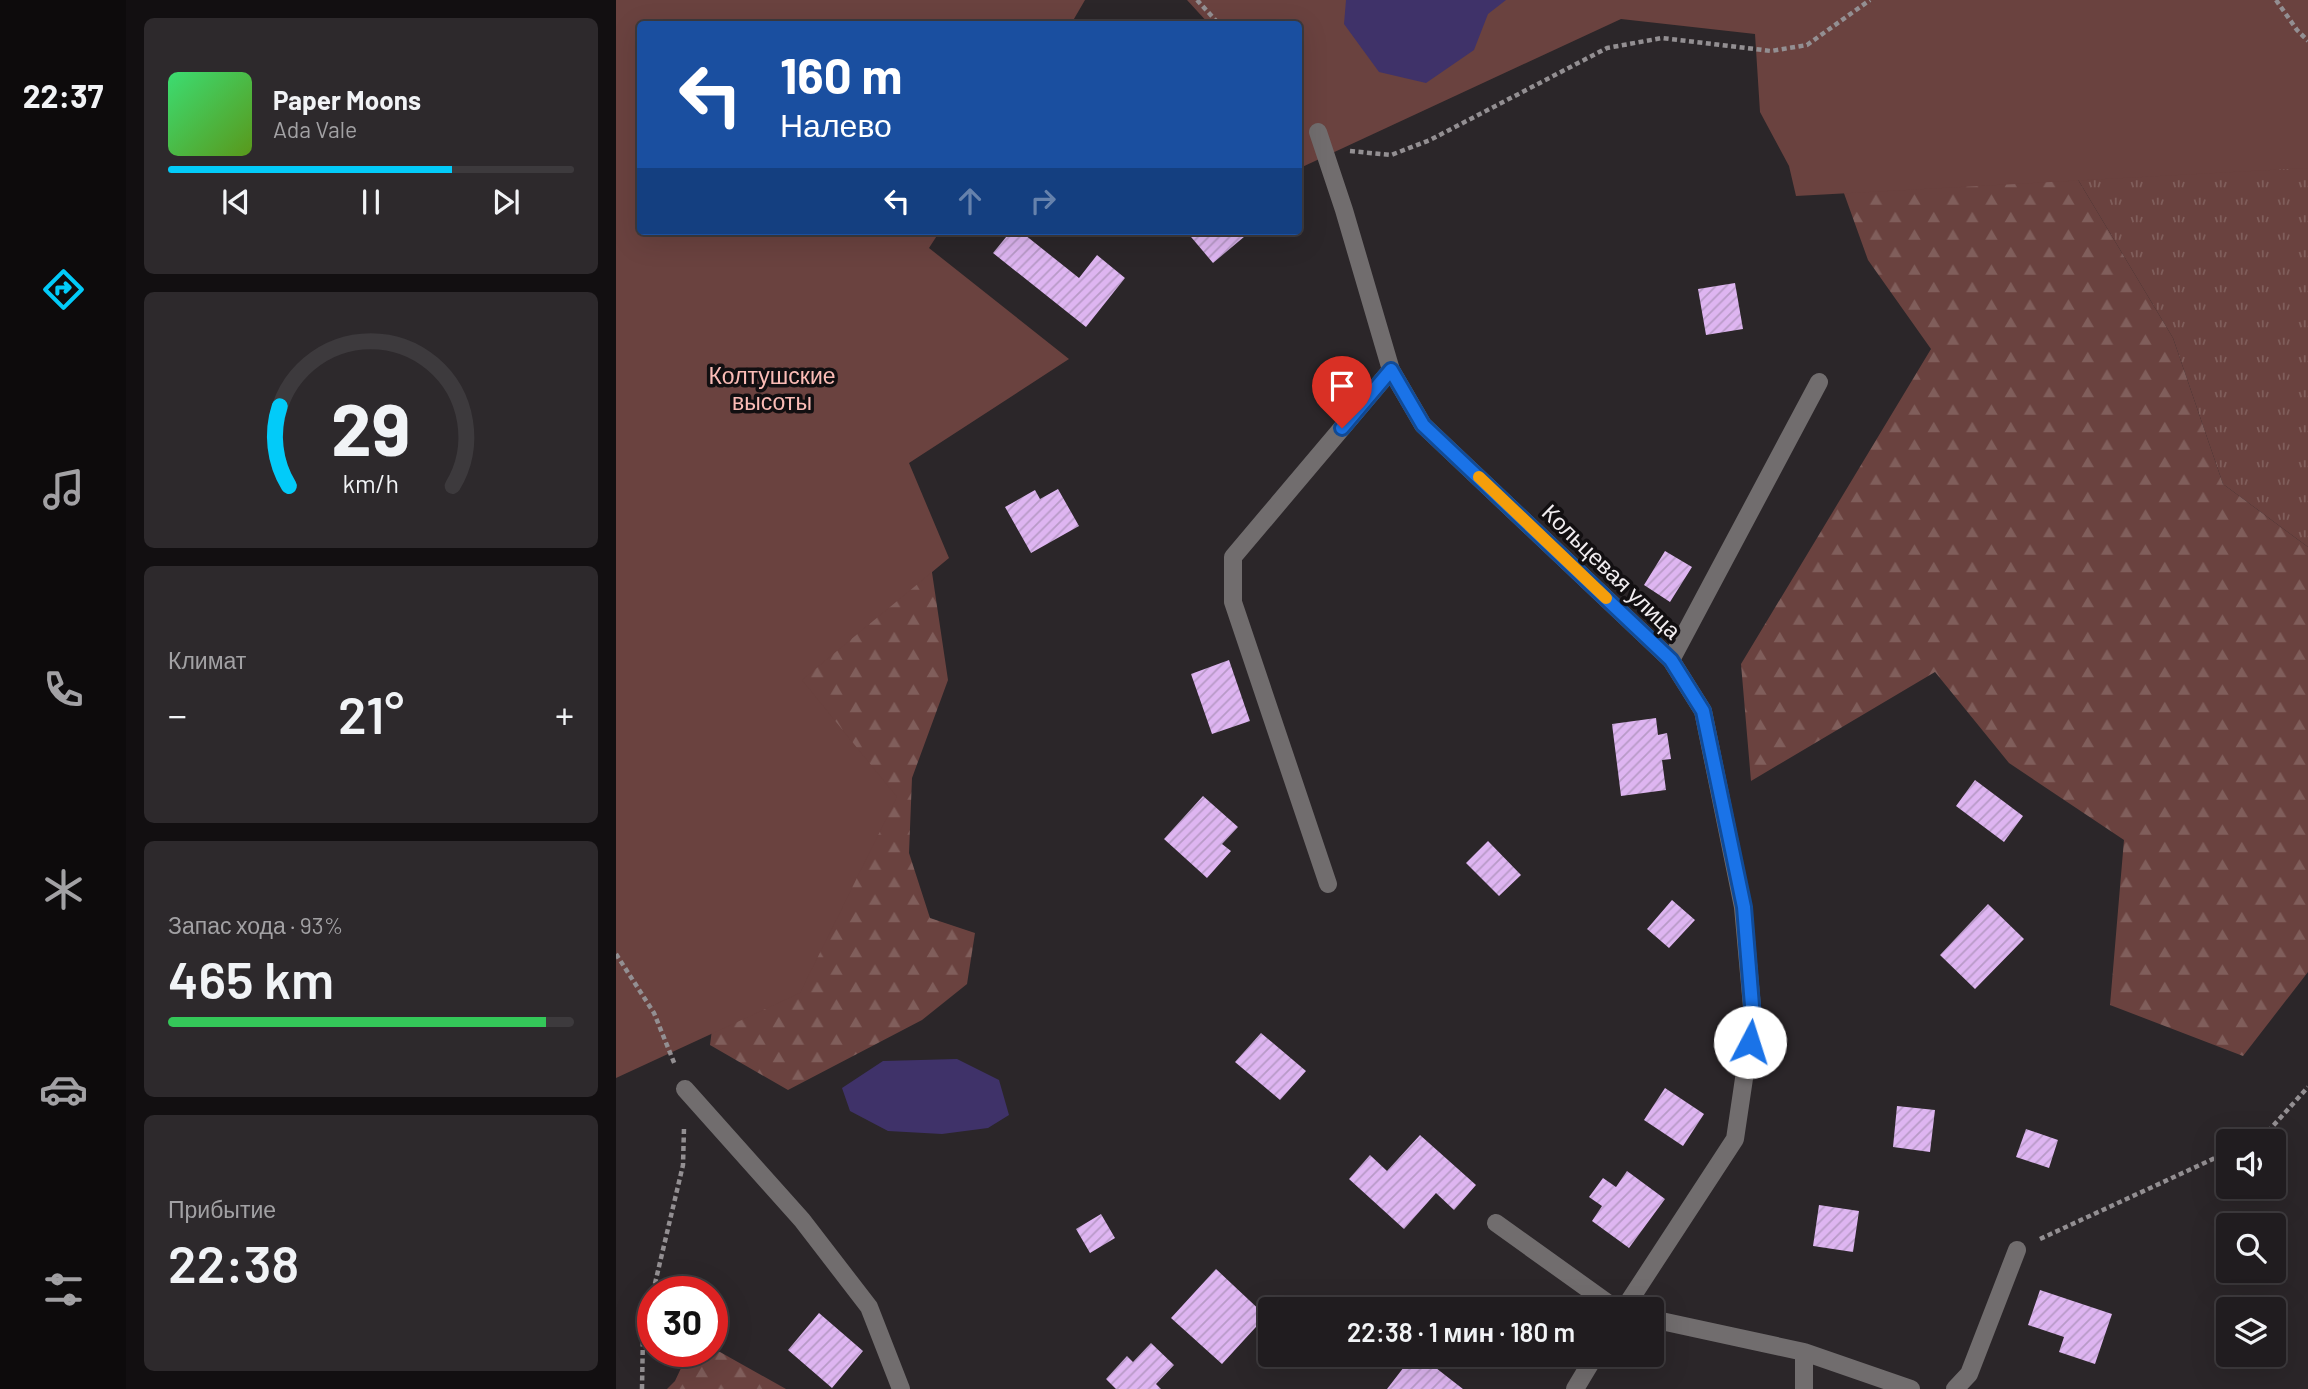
<!DOCTYPE html>
<html lang="ru">
<head>
<meta charset="utf-8">
<style>
	:root { --surface:#201c1f; --page:#2d292c; --text:#f1f3f6; --muted:#a2a1a4; --line:#3d3a3d; --accent:#02cbf9 }
	body { margin:0; font-family:Barlow,sans-serif; background:var(--page); color:var(--text); height:100vh; display:flex; flex-direction:column; font-size:26px; white-space:nowrap }
	* { box-sizing:border-box; margin:0 }
	p { font-size:23px; color:var(--muted) }
	.icon { flex:none; width:38px; height:38px; fill:none; stroke:currentColor; stroke-width:2; stroke-linecap:round; stroke-linejoin:round }
	.map { position:relative; flex:1; overflow:hidden }
	.sheet { display:flex; flex-direction:column; gap:18px; padding:18px; background:#120f11; width:490px }
	.sheet>* { flex:none }
	.guide { position:absolute; left:21px; top:21px; width:665px; height:214px; border-radius:7px; box-shadow:0 7px 28px #0002,0 0 0 2px var(--line); background:#1a4fa0; color:#fff; overflow:hidden }
	.tools { position:absolute; left:1600px; top:1129px; display:grid; gap:14px }
	.tools a { display:grid; place-items:center; width:70px; height:70px; border-radius:7px; background:var(--surface); box-shadow:0 7px 28px #0002,0 0 0 2px var(--line); font-size:35px }
	.speed { position:absolute; left:21px; top:1276px; display:flex; gap:14px; font-size:35px; font-weight:700; text-align:center }
	.speed>* { display:grid; place-content:center; width:91px; height:91px; border-radius:50%; background:var(--surface); box-shadow:0 7px 28px #0002,0 0 0 2px var(--line); line-height:1 }
	.speed .limit { border:10px solid #d22; background:#fff; color:#111 }
	.pin { position:absolute; display:grid; place-items:center; width:60px; height:60px; color:#fff; margin:-72px -30px; border-radius:50% 50% 50% 0; rotate:-45deg; box-shadow:0 0 7px #0007 }
	.pin .icon { rotate:45deg }
	.me { position:absolute; width:77px; margin:-38px; rotate:5deg; stroke-linejoin:round; filter:drop-shadow(0 0 5px #0008) }
	.turn { display:flex; align-items:center; gap:24px; height:147px; padding:0 28px; font-size:32px }
	.turn .icon { width:91px; height:91px; stroke-width:2.5 }
	.turn b { display:block; font-size:49px; line-height:60px }
	.lanes { display:flex; align-items:center; height:66px; padding:0 28px; background:#0003; justify-content:center; gap:35px; direction:ltr }
	.lanes .off { opacity:.35 }
	.big { font-size:52px; font-weight:600; line-height:1.1 }
	.sheet .tile { flex:1; display:flex; flex-direction:column; justify-content:center; gap:10px; min-width:0; padding:0 24px; border-radius:10px; background:var(--page) }
	.sheet .dial { align-items:center; gap:0 }
	.dial svg { height:182px; overflow:visible; fill:none; stroke:var(--line); stroke-width:7; stroke-linecap:round; text-anchor:middle }
	.dial text { fill:var(--text); stroke:none }
	.song { display:flex; align-items:center; gap:21px }
	.cover { width:84px; height:84px; border-radius:10px; background:linear-gradient(135deg,hsl(140 70% 55%),hsl(90 70% 35%)) }
	.played { height:7px; border-radius:4px; background:linear-gradient(90deg,var(--accent) 70%,var(--line) 70%) }
	.keys { display:flex; justify-content:space-around; direction:ltr }
	.heat { display:flex; justify-content:space-between; align-items:center; font-size:38px; direction:ltr }
	.charge { height:10px; border-radius:5px; background:linear-gradient(90deg,#34c759 93%,var(--line) 0) }
	.trip { position:absolute; left:642px; top:1297px; width:406px; height:70px; border-radius:7px; background:var(--surface); box-shadow:0 7px 28px #0002,0 0 0 2px var(--line); font-weight:600; line-height:70px; text-align:center }
	main { display:flex; flex:1; min-height:0 }
	.dock { display:flex; flex-direction:column; width:126px; justify-content:space-around; align-items:center; background:#0d0b0c; color:var(--muted) }
	.dock .icon { width:49px; height:49px }
	.dock .on { color:var(--accent) }
	.dock b { font-size:32px; color:var(--text) }
	.map>svg:first-child { display:block }
	.grass { fill:url(#grass-tufts) }
	.forest { fill:url(#forest-firs) }
	.park { fill:#6a423f }
	.water { fill:#3f3269 }
	.building { fill:url(#building-hatch) }
	.lines { fill:none; stroke-linecap:round; stroke-linejoin:round }
	.path { stroke:#938f92; stroke-width:4.5; stroke-dasharray:5 3.5; stroke-linecap:butt }
	.minor { stroke:#716d6e; stroke-width:18 }
	.route-casing { stroke:#114b97; stroke-width:18 }
	.route { stroke:#1a73e8; stroke-width:12 }
	.slow { stroke:#f59e0b; stroke-width:12 }
	.labels { text-anchor:middle; dominant-baseline:central; stroke-width:7; stroke-linejoin:round; paint-order:stroke }
	.park-label { font-size:23px; fill:#fbbcb6; stroke:#120f11 }
	.street-label { font-size:23px; fill:#f1edf0; stroke:#120f11 }
</style>
</head>
<body>
<main>
<nav class="dock">
<b>22:37</b>
<svg class="icon on" aria-label="directions" viewBox="0 0 24 24"><path d="M12 3l9 9-9 9-9-9zM9 14v-3h6M13 9l2 2-2 2"/></svg>
<svg class="icon" aria-label="music" viewBox="0 0 24 24"><path d="M9 18V5l10-2v13"/><circle cx="6" cy="18" r="3"/><circle cx="16" cy="16" r="3"/></svg>
<svg class="icon" aria-label="phone" viewBox="0 0 24 24"><path d="M5 4h4l2 5-3 2q2 4 5 5l2-3 5 2v4C11 20 4 13 5 4z"/></svg>
<svg class="icon" aria-label="climate" viewBox="0 0 24 24"><path d="M12 3v18M4 7l16 10M4 17L20 7"/></svg>
<svg class="icon" aria-label="car" viewBox="0 0 24 24"><path d="M5 17H2v-5l4-1 3-4h7l3 4 3 1v5h-3M9 17h6M6 11h13"/><circle cx="7" cy="17" r="2"/><circle cx="17" cy="17" r="2"/></svg>
<svg class="icon" aria-label="filters" viewBox="0 0 24 24"><path d="M4 7h16M4 17h16"/><circle cx="9" cy="7" r="2"/><circle cx="15" cy="17" r="2"/></svg>
</nav>
<section class="sheet">
<div class="tile">
<div class="song"><i class="cover"></i><div><b>Paper Moons</b><p>Ada Vale</p></div></div>
<div class="played"></div>
<div class="keys"><svg class="icon" aria-label="previous" viewBox="0 0 24 24"><path d="M18 5L8 12l10 7zM5 5v14"/></svg><svg class="icon" aria-label="pause" viewBox="0 0 24 24"><path d="M8 5v14M16 5v14"/></svg><svg class="icon" aria-label="next" viewBox="0 0 24 24"><path d="M6 5l10 7-10 7zM19 5v14"/></svg></div>
</div>
<div class="tile dial"><svg viewBox="0 0 100 80">
<path d="M14 69A42 42 0 1 1 86 69"/>
<path d="M14 69A42 42 0 0 1 10 34" stroke="#02cbf9"/>
<text x="50" y="56" font-size="32" font-weight="700">29</text>
<text x="50" y="72" font-size="11">km/h</text>
</svg></div>
<div class="tile"><p>Климат</p>
<div class="heat"><a>−</a><b class="big">21°</b><a>+</a></div>
</div>
<div class="tile"><p>Запас хода · 93%</p><b class="big">465 km</b><div class="charge"></div></div>
<div class="tile"><p>Прибытие</p><b class="big">22:38</b></div>
</section>
<div class="map">
<svg width="1692" height="1389" viewBox="0 0 1692 1389">
	<defs>
		<pattern id="grass-tufts" width="24" height="20" patternUnits="userSpaceOnUse" patternTransform="scale(1.75)"><rect width="24" height="20" fill="#6a423f"/><path d="M3 7l-1-3M5 7V3M7 7l1-3M15 17l-1-3M17 17v-4M19 17l1-3" fill="none" stroke="#805e5b"/></pattern>
		<pattern id="forest-firs" width="22" height="20" patternUnits="userSpaceOnUse" patternTransform="scale(1.75)"><rect width="22" height="20" fill="#6a423f"/><path d="M5 1l3.5 6h-7zM16 11l3.5 6h-7z" fill="#805e5b"/></pattern>
		<pattern id="building-hatch" width="6" height="6" patternUnits="userSpaceOnUse" patternTransform="scale(1.75)"><rect width="6" height="6" fill="#deb5f1"/><path d="M-1 1l2-2M0 6l6-6M5 7l2-2" fill="none" stroke="#b89ac7"/></pattern>
	</defs>
	<rect width="100%" height="100%" fill="#2b2629"/>
	<path class="grass" d="M1692 0V547L1607 484 1557 338 1380 43Z"/>
	<path class="forest" d="M1380 43 1557 338 1607 484 1692 547V972L1627 1056 1494 1005 1508 840 1393 763 1319 672 1135 781 1125 664 1315 349 1252 260 1188 82Z
		M314 559 332 680 296 778 293 853 314 918 359 933 351 984 306 1020 172 1090 94 1045 101 991 0 641Z
		M73 1351 104 1352 170 1389H51L59 1381Z"/>
	<path class="park" d="M0 0H469L455 24H24V231H324L313 248 453 359 293 463 333 558 186 680 281 797 184 993 0 1078Z
		M571 0H1692V168L1180 196 1173 166 1144 112 1139 34 1005 19 684 168 682 24H593Z"/>
	<path class="water" d="M730 0H890L872 14 858 50 810 83 763 72 728 24Z
		M341 1059 383 1080 393 1115 372 1128 326 1134 272 1131 234 1111 226 1088 267 1061Z"/>
	<path class="building" d="M395 231H404L463 278 481 255 509 278 470 327 377 253Z
		M570 231H635L597 263Z
		M1119 283 1127 329 1090 335 1082 289Z
		M442 489 463 526 415 553 389 507 419 490 424 499Z
		M1049 551 1076 567 1054 602 1028 585Z
		M613 660 634 721 596 734 575 674Z
		M1040 718 1042 735 1051 733 1055 759 1046 760 1050 790 1005 796 996 724Z
		M1359 780 1407 816 1388 842 1340 806Z
		M587 796 622 827 606 844 615 851 591 878 548 839Z
		M872 841 905 875 883 896 850 863Z
		M1056 900 1079 920 1053 948 1031 929Z
		M1372 904 1408 939 1359 989 1324 955Z
		M645 1033 690 1071 664 1100 619 1062Z
		M1049 1088 1088 1114 1067 1146 1028 1120Z
		M1281 1106 1319 1110 1314 1152 1277 1147Z
		M1410 1129 1442 1140 1433 1168 1400 1157Z
		M804 1135 860 1185 838 1210 820 1193 788 1229 733 1179 754 1155 771 1171Z
		M1011 1171 1049 1199 1013 1248 976 1221 986 1206 973 1197 987 1178 1000 1187Z
		M1203 1205 1243 1211 1237 1252 1197 1246Z
		M485 1214 499 1238 474 1253 460 1229Z
		M600 1269 650 1316 606 1364 555 1318Z
		M1424 1290 1496 1314 1479 1364 1443 1352 1448 1337 1412 1325Z
		M203 1313 247 1351 216 1388 172 1350Z
		M535 1343 558 1365 540 1384 545 1389H500L490 1379 511 1356 517 1362Z
		M798 1354H802L847 1389H771Z"/>
	<g class="lines">
		<path class="path" d="M581 0 603 24
			M1660 0 1681 30 1692 41
			M734 151 775 155 814 140 991 48 1046 38 1155 51 1191 45 1254 0
			M0 954 38 1013 59 1065
			M1638 1141 1648 1136 1692 1087
			M1424 1239 1612 1152
			M37 1292 67 1165 68 1128
			M26 1389 27 1333 37 1292"/>
		<path class="minor" d="M702 132 728 210 775 370 807 425 1055 660 1087 711 1127 907 1137 1018 1119 1139 1008 1309
			M1055 660 1203 382
			M712 884 617 602V557L775 370
			M69 1089 186 1220 253 1307 285 1389
			M880 1223 1000 1309
			M1036 1319 1188 1352 1295 1389
			M1188 1352V1389
			M959 1389 980 1354
			M1339 1389 1353 1374 1401 1250"/>
	</g>
	<g class="lines">
		<g class="route-casing">
			<path id="route" d="M726 428 775 370 807 425 1055 660 1087 711 1128 907 1137 1018 1134 1042"/>
		</g>
		<use href="#route" class="route"/>
		<path class="slow" d="M863 477 990 598"/>
	</g>
	<g class="labels">
		<g class="park-label">
			<text x="156" y="375">Колтушские<tspan x="156" dy="26">высоты</tspan></text>
		</g>
		<g class="street-label">
			<text transform="translate(996 571) rotate(44)">Кольцевая улица</text>
		</g>
	</g>
</svg>
<div class="tools">
<a><svg class="icon" aria-label="sound" viewBox="0 0 24 24"><path d="M4 9h4l5-4v14l-5-4H4zM17 9q2 3 0 6"/></svg></a>
<a><svg class="icon" aria-label="search" viewBox="0 0 24 24"><circle cx="10" cy="10" r="6"/><path d="M15 15l6 6"/></svg></a>
<a><svg class="icon" aria-label="layers" viewBox="0 0 24 24"><path d="M12 4l9 5-9 5-9-5zM3 14l9 5 9-5"/></svg></a>
</div>
<div class="speed"><div class="limit">30</div></div>
<div class="pin" style="left:726px;top:428px;background:#d93025"><svg class="icon" aria-label="arrive" viewBox="0 0 24 24"><path d="M6 21V4h12l-3 4 3 4H6"/></svg></div>
<svg class="me" style="left:1134px;top:1042px" viewBox="-20 -20 40 40"><circle r="19" fill="#fff"/><path d="M0-13L10 11 0 6-10 11z" fill="#1a73e8"/></svg>
<div class="trip">22:38 · 1 мин · 180 m</div>
<div class="guide">
<div class="turn"><svg class="icon" aria-label="left" viewBox="0 0 24 24"><path d="M17 20v-9H6M10 6l-5 5 5 5"/></svg><div><b>160 m</b>Налево</div></div>
<div class="lanes"><svg class="icon" aria-label="left" viewBox="0 0 24 24"><path d="M17 20v-9H6M10 6l-5 5 5 5"/></svg><svg class="icon off" aria-label="ahead" viewBox="0 0 24 24"><path d="M12 20V5M6 11l6-6 6 6"/></svg><svg class="icon off" aria-label="right" viewBox="0 0 24 24"><path d="M7 20v-9h11M14 6l5 5-5 5"/></svg></div>
</div>
</div>
</main>
</body>
</html>
